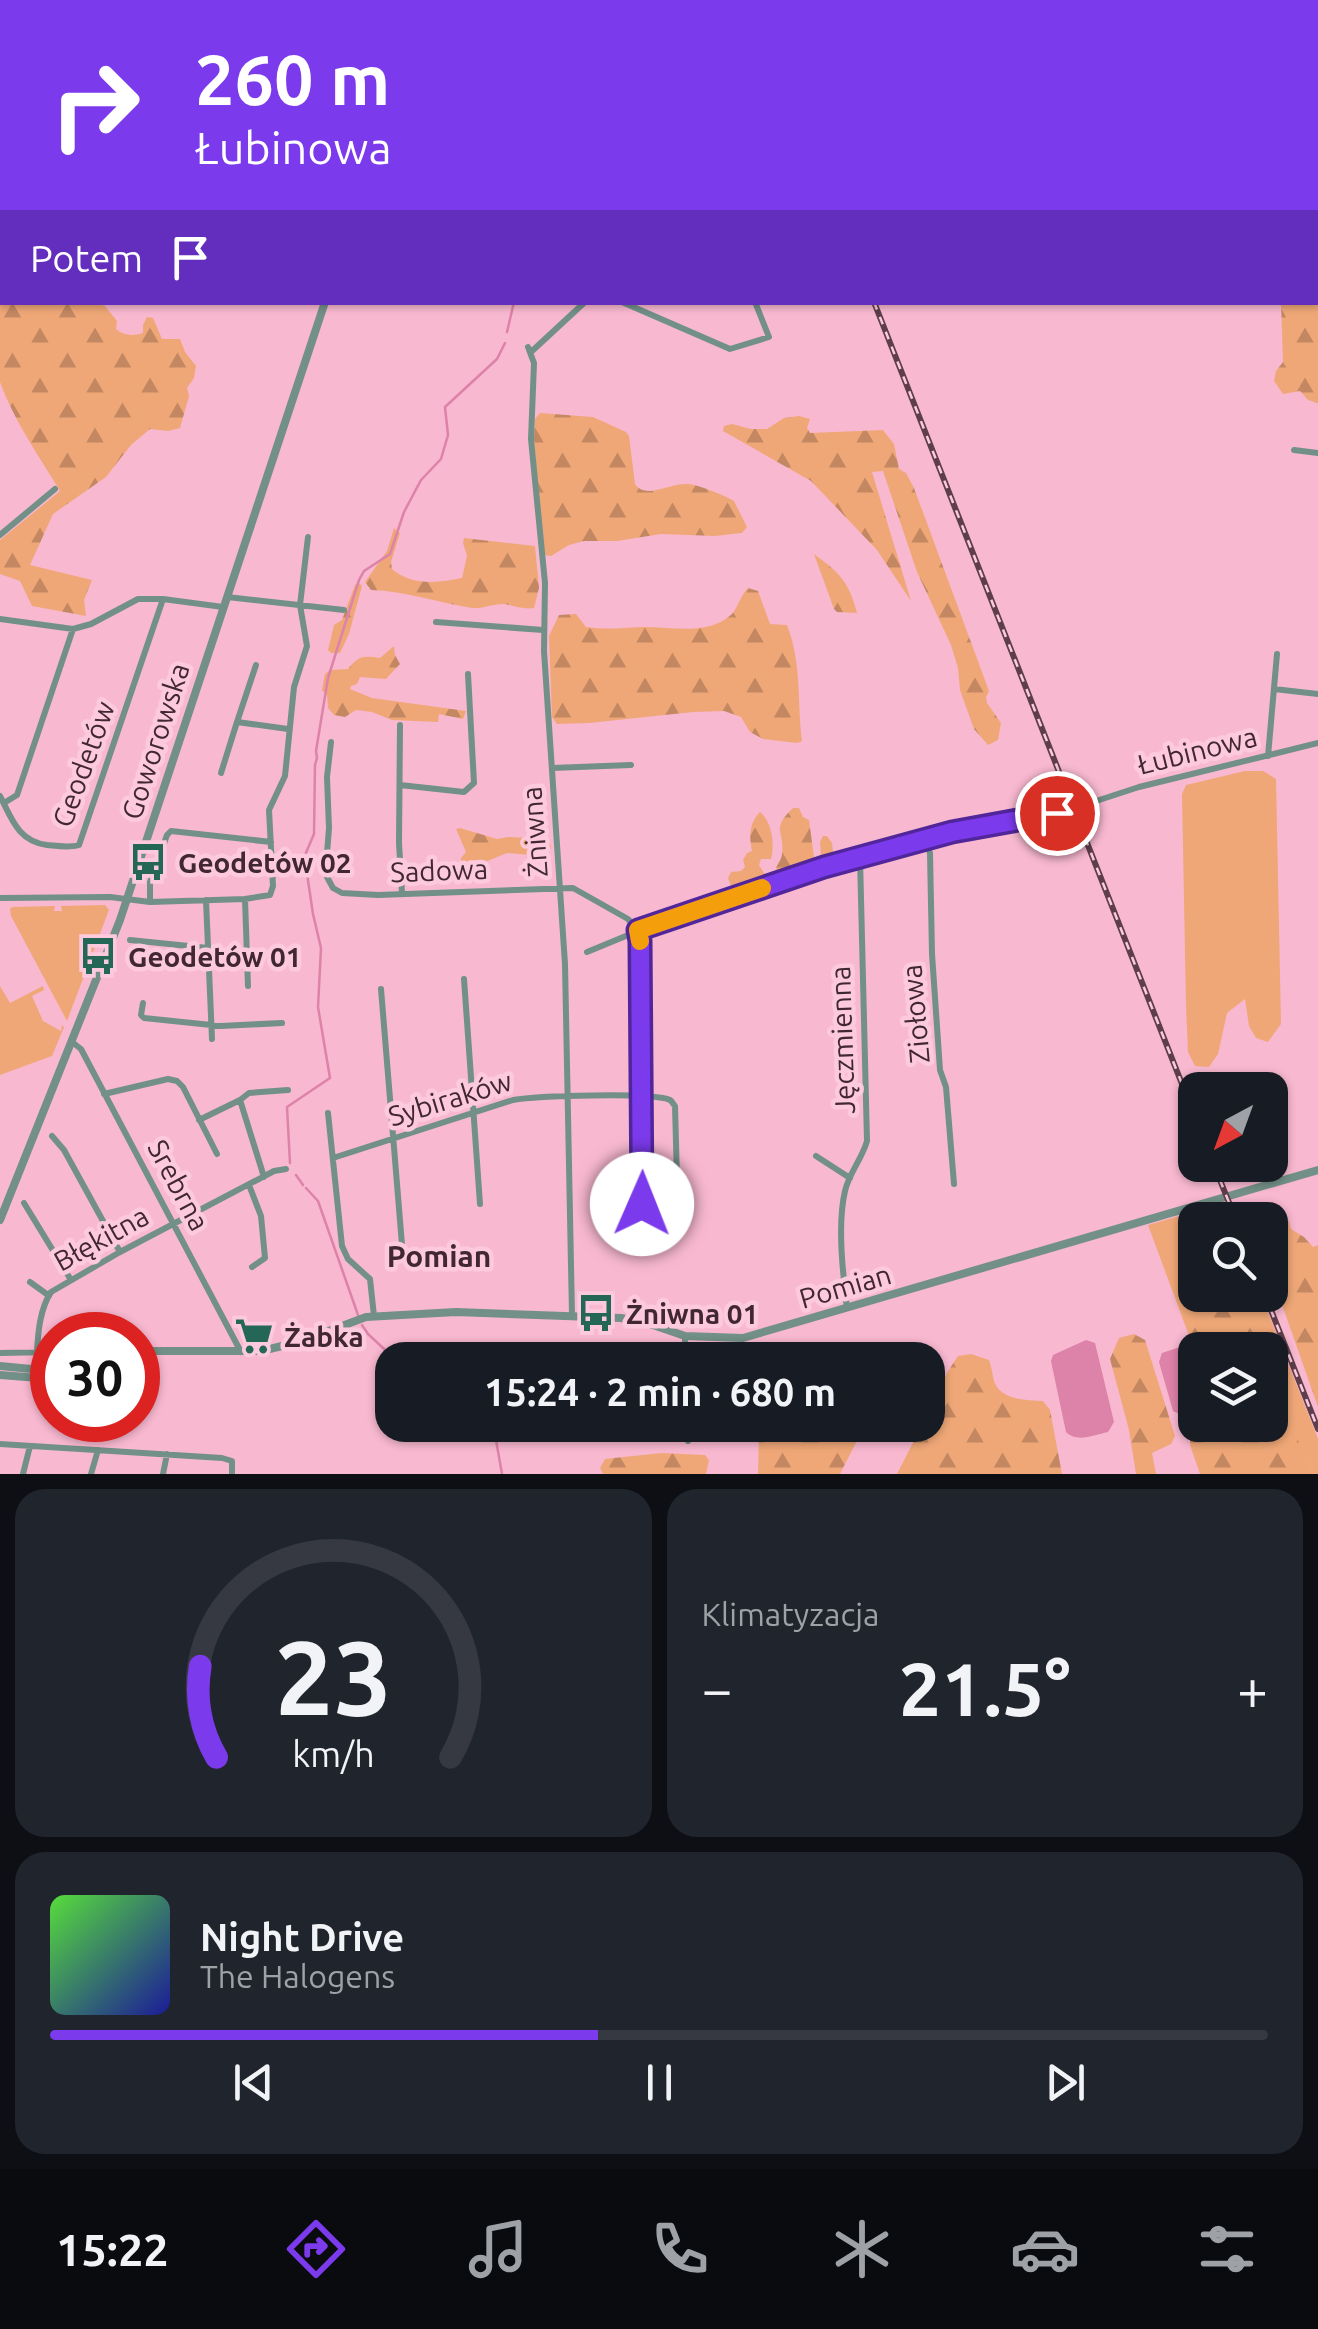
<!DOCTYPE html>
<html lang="pl">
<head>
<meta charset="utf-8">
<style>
	:root { --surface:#171b24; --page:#20242c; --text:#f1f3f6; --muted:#9ea1a6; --line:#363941; --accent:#7c3aed }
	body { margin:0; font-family:Ubuntu,sans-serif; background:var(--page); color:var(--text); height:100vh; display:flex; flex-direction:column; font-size:38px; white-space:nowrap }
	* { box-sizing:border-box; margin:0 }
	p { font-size:32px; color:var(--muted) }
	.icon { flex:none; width:55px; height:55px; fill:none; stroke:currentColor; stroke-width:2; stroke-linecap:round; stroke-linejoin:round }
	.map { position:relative; height:1474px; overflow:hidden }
	.details { display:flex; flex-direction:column; gap:15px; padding:15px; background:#0d0f14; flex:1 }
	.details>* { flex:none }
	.guide { position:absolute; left:0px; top:0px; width:1320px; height:305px; box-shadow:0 2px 8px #0004; background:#7c3aed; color:#fff; overflow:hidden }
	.needle { width:65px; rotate:221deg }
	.fabs { position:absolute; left:1178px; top:1072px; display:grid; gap:20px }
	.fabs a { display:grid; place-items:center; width:110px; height:110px; border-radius:20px; background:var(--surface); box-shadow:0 2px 8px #0004; font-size:50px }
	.speed { position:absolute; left:30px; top:1312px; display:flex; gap:20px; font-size:50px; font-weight:700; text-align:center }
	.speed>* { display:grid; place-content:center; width:130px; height:130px; border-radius:50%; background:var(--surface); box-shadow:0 2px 8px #0004; line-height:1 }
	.speed .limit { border:15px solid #d22; background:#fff; color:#111 }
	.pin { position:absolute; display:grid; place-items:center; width:85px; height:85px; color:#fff; margin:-42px; border:5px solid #fff; border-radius:50%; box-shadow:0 2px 10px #0007 }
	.me { position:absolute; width:110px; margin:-55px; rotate:1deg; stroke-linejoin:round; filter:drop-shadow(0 0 8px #0008) }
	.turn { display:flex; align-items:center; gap:35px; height:210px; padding:0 30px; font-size:45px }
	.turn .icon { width:130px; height:130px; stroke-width:2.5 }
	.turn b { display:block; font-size:70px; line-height:85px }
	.then { display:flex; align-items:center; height:95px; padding:0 30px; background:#0003; gap:20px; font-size:38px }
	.big { font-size:75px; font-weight:600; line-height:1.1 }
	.details .tile { flex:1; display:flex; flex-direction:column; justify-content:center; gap:15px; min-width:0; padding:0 35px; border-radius:30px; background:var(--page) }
	.details .dial { align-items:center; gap:0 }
	.dial svg { height:260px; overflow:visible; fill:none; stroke:var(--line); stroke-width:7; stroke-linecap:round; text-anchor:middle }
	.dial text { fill:var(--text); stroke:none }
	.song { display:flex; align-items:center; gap:30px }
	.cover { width:120px; height:120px; border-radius:15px; background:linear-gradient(135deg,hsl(110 70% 55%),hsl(240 70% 35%)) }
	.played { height:10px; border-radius:5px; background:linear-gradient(90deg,var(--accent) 45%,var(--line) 45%) }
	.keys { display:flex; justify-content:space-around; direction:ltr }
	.heat { display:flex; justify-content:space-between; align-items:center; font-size:55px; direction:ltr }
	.details .tiles { flex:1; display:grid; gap:15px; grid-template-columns:1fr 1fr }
	.tile:last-child { grid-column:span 2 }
	.trip { position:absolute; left:375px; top:1342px; width:570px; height:100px; border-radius:30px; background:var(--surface); box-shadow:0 2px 8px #0004; font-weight:600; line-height:100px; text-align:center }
	.menu { display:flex; height:160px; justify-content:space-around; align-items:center; background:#090b0e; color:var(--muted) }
	.menu .icon { width:70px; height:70px }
	.menu .current { color:var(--accent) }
	.menu b { font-size:45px; color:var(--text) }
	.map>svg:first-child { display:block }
	.grass { fill:#efa777 }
	.forest { fill:url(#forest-firs) }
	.water { fill:#dd82a8 }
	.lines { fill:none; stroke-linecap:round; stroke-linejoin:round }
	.stream { stroke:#dd82a8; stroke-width:2.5 }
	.minor { stroke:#729087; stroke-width:6 }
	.tertiary { stroke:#729087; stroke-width:8 }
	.secondary { stroke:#447265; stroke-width:9 }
	.rail-casing { stroke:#5d3e4a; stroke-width:6 }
	.rail { stroke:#fdc9dc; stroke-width:2.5; stroke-dasharray:8; stroke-linecap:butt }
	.route-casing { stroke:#51269a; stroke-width:25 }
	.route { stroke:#7c3aed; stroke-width:18 }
	.slow { stroke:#f59e0b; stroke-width:18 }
	.labels { text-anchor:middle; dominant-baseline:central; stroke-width:9; stroke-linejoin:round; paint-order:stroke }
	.street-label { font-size:28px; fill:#402731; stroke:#fdc9dc }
	.poi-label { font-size:28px; font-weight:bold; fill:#402731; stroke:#fdc9dc; text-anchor:start }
	.neighbourhood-label { font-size:30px; font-weight:bold; fill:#402731; stroke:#fdc9dc }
</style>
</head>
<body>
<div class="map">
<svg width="1318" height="1474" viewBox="0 0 1318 1474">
	<defs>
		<pattern id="forest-firs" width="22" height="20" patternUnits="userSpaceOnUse" patternTransform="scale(2.5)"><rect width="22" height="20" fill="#efa777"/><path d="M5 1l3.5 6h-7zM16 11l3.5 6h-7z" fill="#c38862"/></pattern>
	</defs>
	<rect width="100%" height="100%" fill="#f8b8d0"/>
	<path class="grass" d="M1245 771H1263L1276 779 1281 1024 1268 1042 1256 1038 1249 1026 1245 999 1227 1013 1218 1054 1209 1067 1195 1066 1188 1052 1186 1006 1182 794 1186 785Z
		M105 905 109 910 67 1021 11 916 10 909 12 907 55 906 54 911H62L61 906Z
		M0 986 10 1003 43 986 44 990 32 996 43 1021 61 1031 62 1025 64 1027 52 1056 0 1075Z
		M1225 1203 1232 1220H1195V1295H1261L1318 1439V1474H1314C1296 1437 1270 1391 1270 1350H1264L1257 1333 1193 1322 1188 1333 1148 1225Z"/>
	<path class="forest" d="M765 0H1058L1062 2H766Z
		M1318 255V403H1317L1308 400 1300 391 1283 394 1274 381 1276 371 1283 362 1281 303 1318 302Z
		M2 281V302H94L105 306 117 321 116 329C124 336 133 336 143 333V325L147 317 153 318 162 339H180L185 352 196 366 194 378 187 388 189 396 180 428 168 431 150 429 131 445 106 477 53 514 30 565 92 580 84 600 86 616 32 606 20 581 0 574V540L60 491C39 456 14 421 0 382V282Z
		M540 413 593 417 626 432 629 436 635 484C646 500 668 483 688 484 700 485 723 495 734 501L747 527 742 533 715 536 661 534 617 541H584L569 545 551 556 544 555 534 439 535 419Z
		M799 416 810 419 807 428 810 433 883 430 894 444 899 469 906 473 914 488 989 691 986 697 987 703 1001 723 998 740 988 745 974 729 960 690 958 668 951 645 917 572 883 471 872 472 911 601 877 550 811 481 723 431 724 426 732 424 751 429H767L784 418Z
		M394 528 400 533 391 562 392 569C411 586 438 583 462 578L467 556 463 543 464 538 535 546 539 588 534 608C523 610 514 605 503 604 492 604 483 609 472 608 439 603 405 591 371 590L365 582 387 551Z
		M814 554C840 573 849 582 857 613L837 612 834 609Z
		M359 583 362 586 349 634 340 653H331L328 650 334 625 342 620 355 585Z
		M748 588 758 591 770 624 787 625C802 663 797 702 802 741L797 743 763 739 750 732 741 717 724 711 693 712 589 723 557 724 552 717 549 636 559 615 576 614 586 627C606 630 622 628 641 627 670 626 707 637 732 614 738 607 741 595 748 588Z
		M394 646 395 655 400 664 386 679 360 677 357 684 351 686 350 689 372 698 466 711 463 719 439 714 438 722 392 720 372 712 356 710 345 717 334 715 328 708 327 695 322 690 325 674 330 670 348 669C359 655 364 656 380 658Z
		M793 808H799L803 817 809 820 814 857 819 859 821 856 820 842 823 836H827L832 843 834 859 787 874 778 873 776 868C778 863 782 859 782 854 785 830 770 830 793 808Z
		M760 812C772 822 775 844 771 859H761L759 865 767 878 757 886 736 892 733 891 728 878 731 872 741 871 745 867 743 860 747 853 752 851C749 837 749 823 760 812Z
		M460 828 497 839 508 837 549 839 551 847 549 853 541 856 507 853 468 869 461 864V858L466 852 456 829Z
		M1271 1204 1278 1206 1281 1218 1289 1221 1291 1229 1304 1237 1313 1247 1318 1245V1407L1274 1282 1275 1276 1282 1269 1284 1263 1270 1253V1220H1267V1206Z
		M1239 1302 1253 1314 1264 1350H1195V1370L1186 1344 1188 1333 1193 1322 1216 1303Z
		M1134 1334 1145 1340 1175 1436 1171 1444 1152 1453 1156 1474H1136L1129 1430 1110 1359 1119 1338Z
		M971 1354 989 1360C991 1365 992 1371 993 1377 997 1400 1024 1400 1043 1401L1050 1410 1062 1474H897L922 1425H928C928 1402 945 1375 958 1356Z
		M1270 1366 1289 1422 1314 1474H1200L1190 1445V1431L1198 1425H1270Z
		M764 1425H794L808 1432 815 1425H865L840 1474H758L759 1431Z
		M661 1453 705 1455 709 1460 706 1474H603L600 1468 605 1459Z"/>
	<path class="water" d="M1086 1340 1095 1343 1114 1422 1108 1432C1094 1435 1077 1443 1066 1432L1051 1361 1053 1355Z
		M1183 1346C1200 1362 1195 1392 1195 1413L1183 1416 1173 1411 1159 1362 1162 1353Z"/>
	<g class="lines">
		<path class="stream" d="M358 0 359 2
			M615 2 619 0
			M507 332 514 302
			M290 1163 287 1107 330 1078 318 1007 321 948 313 914 305 860V855L314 834 315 765 317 758 316 751 328 678 359 580 364 571 390 554 404 512 421 480 441 459 448 435 445 407 497 359 505 343
			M296 1175 303 1185
			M306 1188 318 1201 358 1315
			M362 1325 368 1334 396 1360
			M480 1425 496 1440 502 1474"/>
		<path class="minor" d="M205 0 207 2
			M0 93 2 96
			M0 150 2 147
			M622 302 730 349 769 337 755 302
			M528 347 534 363 531 439 545 583 544 651 565 964 572 1315
			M531 352 585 302
			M1294 450 1318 453
			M0 535 55 489
			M227 597 344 610
			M0 619 73 629 91 624 138 599H163L223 607
			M436 622 543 630
			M1274 689 1318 694
			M237 722 256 665
			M400 725 399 843 402 893
			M331 742 327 777 329 828 326 866 327 877 333 888 342 893 378 895 573 888 628 919 638 931 824 867 952 832 1057 813
			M1268 756 1277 654
			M552 768 631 765
			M221 773 237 722 288 729
			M400 785 464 792 474 783 468 674
			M0 796C12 819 18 841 47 845 58 846 69 848 79 845L163 599
			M4 803 17 795 73 629
			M1087 804 1139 787 1318 743
			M925 840 930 853 932 954 940 1070 946 1087 954 1184
			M0 898 110 897 150 902 245 899 270 895 273 886 269 810 285 776 294 687 307 646 300 605 308 537
			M245 899 248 986
			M206 900 212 1039
			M150 902V882L167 835 171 831 271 842
			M130 940 208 948
			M587 952 638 931 640 941 642 1204
			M464 979 480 1204
			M381 989 403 1257
			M143 1003 141 1015 144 1018 221 1026 282 1023
			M72 1042 81 1049 241 1352
			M104 1094 168 1079 177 1081 183 1087 217 1154
			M240 1100 264 1177
			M328 1113 342 1246 348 1259 370 1279 374 1316
			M199 1120 240 1100 249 1093 288 1090
			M52 1136 64 1150 120 1252
			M816 1156 850 1178
			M333 1158 513 1100C535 1096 652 1092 670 1100 672 1101 673 1104 675 1106L678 1215
			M249 1185 261 1216 265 1258 252 1267
			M24 1203 71 1280
			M30 1282 48 1295
			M847 1308C843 1274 837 1225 845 1191 849 1173 862 1159 867 1141L860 858
			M37 1352C38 1332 40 1309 51 1292L120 1252 274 1171 286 1169
			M0 1353 52 1352
			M685 1360V1336
			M687 1425 688 1441
			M0 1444 222 1458 232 1461V1474
			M23 1474 30 1446
			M91 1474 98 1450
			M163 1474 167 1454"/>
		<path class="tertiary" d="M0 1220 120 920 325 302
			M138 1351H261L299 1342 366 1317 456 1312 621 1318 650 1324 685 1336 743 1338 1318 1170
			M0 1366 52 1371
			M0 1375 52 1379"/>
		<path class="secondary" d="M447 2 448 0
			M0 256 2 255
			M0 269 2 268"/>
		<g class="rail-casing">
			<path id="rail" d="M755 0 756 2
				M874 302 1195 1117
				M1214 1165 1236 1220
				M1265 1295 1318 1429"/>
		</g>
		<use href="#rail" class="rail"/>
	</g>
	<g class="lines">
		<g class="route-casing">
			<path id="route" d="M642 1204 640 941 638 930 824 867 952 832 1057 813"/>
		</g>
		<use href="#route" class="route"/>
		<path class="slow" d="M640 941 638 930 762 888"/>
	</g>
	<defs>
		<g id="bus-bare" transform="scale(3)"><path d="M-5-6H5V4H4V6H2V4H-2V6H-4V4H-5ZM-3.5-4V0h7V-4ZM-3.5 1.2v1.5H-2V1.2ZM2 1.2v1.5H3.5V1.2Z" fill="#256757" stroke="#fdc9dc" stroke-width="2.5" paint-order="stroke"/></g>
		<g id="supermarket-bare" transform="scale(3)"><path d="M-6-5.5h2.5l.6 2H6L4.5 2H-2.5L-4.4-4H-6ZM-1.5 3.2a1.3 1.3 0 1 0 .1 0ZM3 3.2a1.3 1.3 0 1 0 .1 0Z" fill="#256757" stroke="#fdc9dc" stroke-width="2.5" paint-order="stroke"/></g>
	</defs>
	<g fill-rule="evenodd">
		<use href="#bus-bare" x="148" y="862"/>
		<use href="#bus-bare" x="98" y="956"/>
		<use href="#bus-bare" x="596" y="1313"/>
		<use href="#supermarket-bare" x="254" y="1336"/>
	</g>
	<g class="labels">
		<g class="street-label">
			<text transform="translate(155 741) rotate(-72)">Goworowska</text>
			<text transform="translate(1197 750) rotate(-14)">Łubinowa</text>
			<text transform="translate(83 764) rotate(-70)">Geodetów</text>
			<text transform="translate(534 832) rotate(-94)">Żniwna</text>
			<text transform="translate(439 870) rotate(-2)">Sadowa</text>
			<text transform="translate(915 1014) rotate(-95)">Ziołowa</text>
			<text transform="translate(842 1040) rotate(-92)">Jęczmienna</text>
			<text transform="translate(450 1098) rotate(-17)">Sybiraków</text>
			<text transform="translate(179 1185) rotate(62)">Srebrna</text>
			<text transform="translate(101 1238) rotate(-29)">Błękitna</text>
			<text transform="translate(845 1286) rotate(-16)">Pomian</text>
		</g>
		<g class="poi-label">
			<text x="178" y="862">Geodetów 02</text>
			<text x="128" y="956">Geodetów 01</text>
			<text x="626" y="1313">Żniwna 01</text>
			<text x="284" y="1336">Żabka</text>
		</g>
		<g class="neighbourhood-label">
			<text x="439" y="1256">Pomian</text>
		</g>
	</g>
</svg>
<div class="fabs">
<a><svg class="needle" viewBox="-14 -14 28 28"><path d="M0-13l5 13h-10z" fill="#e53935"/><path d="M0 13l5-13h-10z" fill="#9ea1a6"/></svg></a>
<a><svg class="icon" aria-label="search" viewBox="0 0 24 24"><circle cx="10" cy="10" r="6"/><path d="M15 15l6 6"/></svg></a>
<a><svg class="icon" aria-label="layers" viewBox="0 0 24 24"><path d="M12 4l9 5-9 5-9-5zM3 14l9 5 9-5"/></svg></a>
</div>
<div class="speed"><div class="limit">30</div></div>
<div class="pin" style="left:1057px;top:813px;background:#d93025"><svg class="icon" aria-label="arrive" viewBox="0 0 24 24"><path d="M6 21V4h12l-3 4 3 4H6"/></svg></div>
<svg class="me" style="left:642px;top:1204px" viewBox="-20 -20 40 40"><circle r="19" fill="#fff"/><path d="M0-13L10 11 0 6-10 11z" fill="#7c3aed"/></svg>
<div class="trip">15:24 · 2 min · 680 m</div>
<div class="guide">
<div class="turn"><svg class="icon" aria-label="right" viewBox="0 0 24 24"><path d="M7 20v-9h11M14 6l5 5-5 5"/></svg><div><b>260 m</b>Łubinowa</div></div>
<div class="then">Potem<svg class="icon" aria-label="arrive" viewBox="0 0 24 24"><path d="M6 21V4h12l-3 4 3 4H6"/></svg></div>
</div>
</div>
<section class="details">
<div class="tiles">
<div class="tile dial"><svg viewBox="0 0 100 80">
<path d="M14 69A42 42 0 1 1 86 69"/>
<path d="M14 69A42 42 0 0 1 9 41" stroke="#7c3aed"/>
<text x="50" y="56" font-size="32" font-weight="700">23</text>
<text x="50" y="72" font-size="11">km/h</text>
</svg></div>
<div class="tile"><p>Klimatyzacja</p>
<div class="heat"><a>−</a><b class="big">21.5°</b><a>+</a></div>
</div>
<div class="tile">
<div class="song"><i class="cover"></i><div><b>Night Drive</b><p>The Halogens</p></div></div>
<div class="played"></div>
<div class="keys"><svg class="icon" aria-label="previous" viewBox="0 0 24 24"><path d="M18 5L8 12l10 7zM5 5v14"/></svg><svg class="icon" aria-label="pause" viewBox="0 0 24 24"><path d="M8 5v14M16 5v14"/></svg><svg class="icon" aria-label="next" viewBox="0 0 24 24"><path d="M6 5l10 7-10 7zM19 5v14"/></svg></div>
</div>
</div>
</section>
<nav class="menu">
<b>15:22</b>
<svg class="icon current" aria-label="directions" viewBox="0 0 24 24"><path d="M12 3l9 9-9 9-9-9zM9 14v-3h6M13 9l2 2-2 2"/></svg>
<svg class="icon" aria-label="music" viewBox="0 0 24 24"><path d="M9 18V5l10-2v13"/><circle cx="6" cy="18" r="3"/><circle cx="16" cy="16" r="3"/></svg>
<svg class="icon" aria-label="phone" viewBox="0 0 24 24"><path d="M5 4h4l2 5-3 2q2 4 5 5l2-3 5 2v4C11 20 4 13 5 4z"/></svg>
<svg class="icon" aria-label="climate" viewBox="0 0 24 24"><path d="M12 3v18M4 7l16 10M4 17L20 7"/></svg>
<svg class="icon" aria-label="car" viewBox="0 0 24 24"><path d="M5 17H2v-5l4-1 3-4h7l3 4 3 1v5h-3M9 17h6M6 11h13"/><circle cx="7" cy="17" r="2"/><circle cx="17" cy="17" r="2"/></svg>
<svg class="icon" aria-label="filters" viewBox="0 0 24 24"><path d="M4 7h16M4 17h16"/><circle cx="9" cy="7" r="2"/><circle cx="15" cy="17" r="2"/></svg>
</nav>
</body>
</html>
